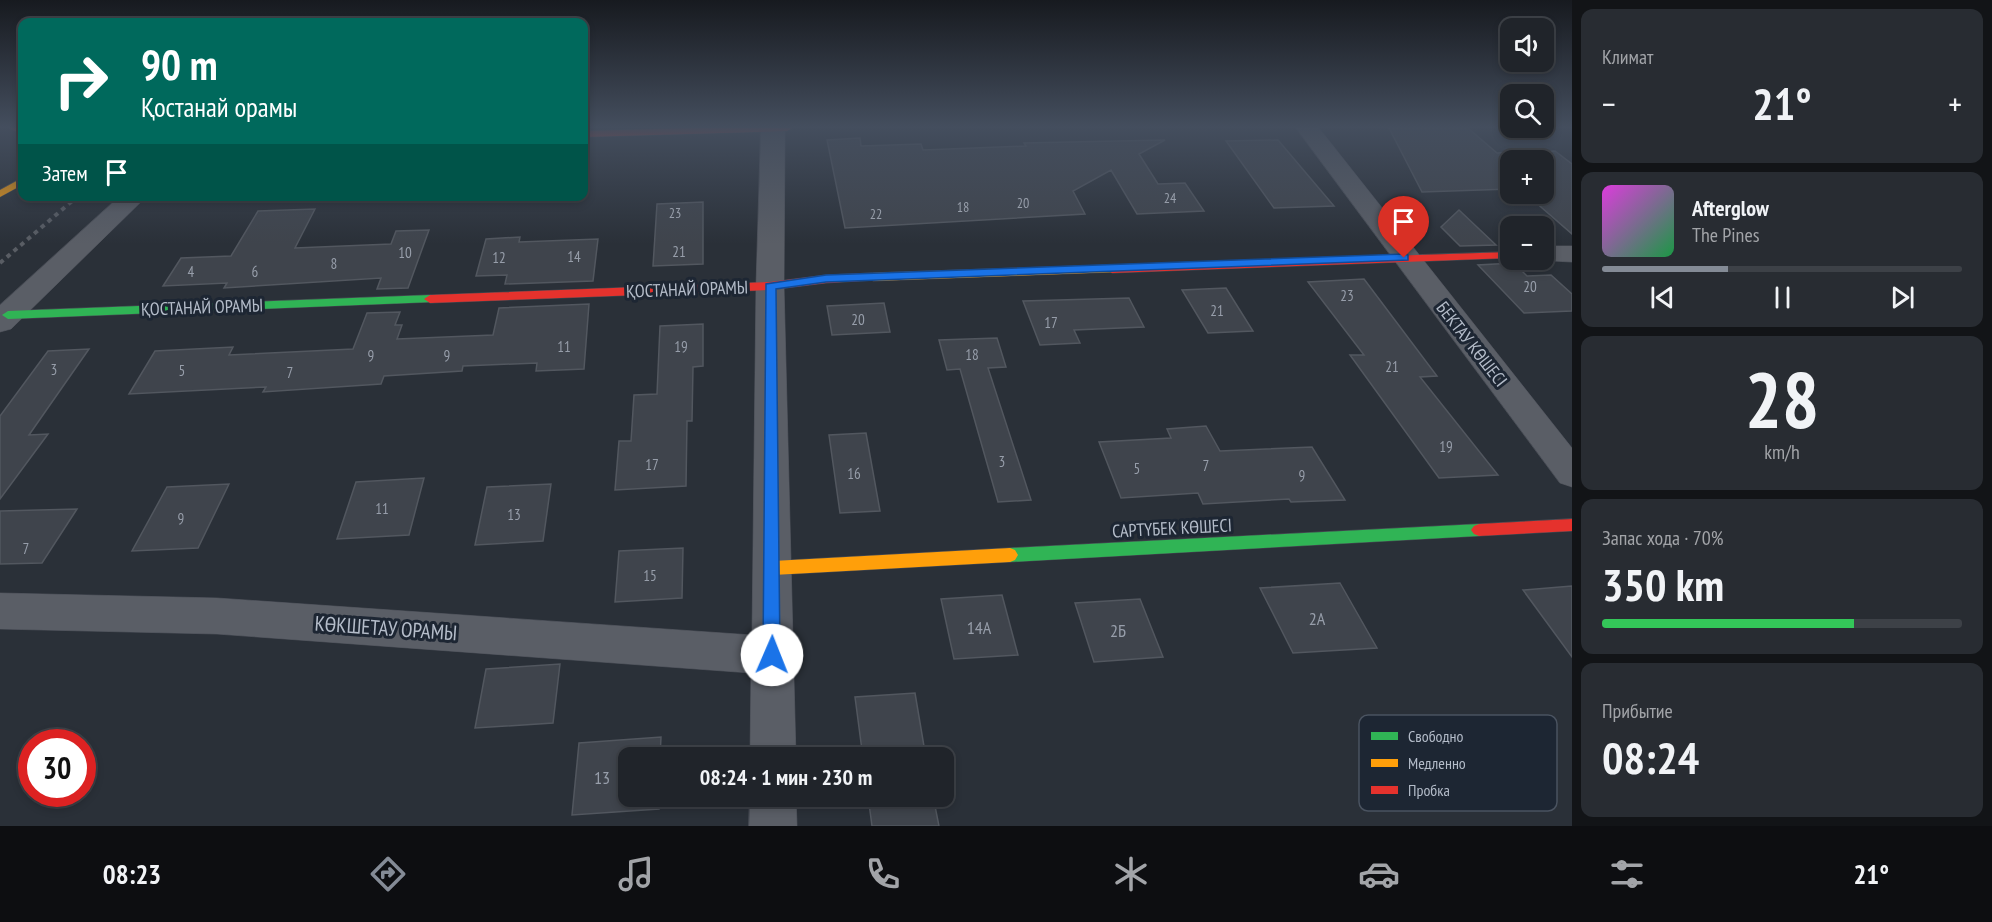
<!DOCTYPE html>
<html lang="ru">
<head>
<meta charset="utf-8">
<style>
	:root { --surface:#20242a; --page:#282c32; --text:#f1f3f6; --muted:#a2a4a8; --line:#3d4147; --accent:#848b96 }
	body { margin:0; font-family:"PT Sans Narrow",sans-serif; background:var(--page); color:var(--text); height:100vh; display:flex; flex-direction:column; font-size:22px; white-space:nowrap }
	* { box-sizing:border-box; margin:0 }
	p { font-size:20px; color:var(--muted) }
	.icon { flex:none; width:33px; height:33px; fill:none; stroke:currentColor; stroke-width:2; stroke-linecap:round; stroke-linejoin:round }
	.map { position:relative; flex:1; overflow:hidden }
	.drawer { display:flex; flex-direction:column; gap:9px; padding:9px; background:#121417; width:420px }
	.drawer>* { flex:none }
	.top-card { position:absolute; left:18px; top:18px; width:570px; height:183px; border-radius:12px; box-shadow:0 3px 9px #0003,0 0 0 2px var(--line); background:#00695c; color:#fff; overflow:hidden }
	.controls { position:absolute; left:1500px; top:18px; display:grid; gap:12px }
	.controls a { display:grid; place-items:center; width:54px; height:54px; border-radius:12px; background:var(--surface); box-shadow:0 3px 9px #0003,0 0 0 2px var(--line); font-size:30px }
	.speed { position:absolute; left:18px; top:729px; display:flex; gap:12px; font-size:30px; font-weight:700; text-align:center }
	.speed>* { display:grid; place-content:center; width:78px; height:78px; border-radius:50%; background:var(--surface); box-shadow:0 3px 9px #0003,0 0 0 2px var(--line); line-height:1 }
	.speed .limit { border:9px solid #d22; background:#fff; color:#111 }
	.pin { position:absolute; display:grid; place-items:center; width:51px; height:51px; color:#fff; margin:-62px -26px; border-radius:50% 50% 50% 0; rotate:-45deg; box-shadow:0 0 6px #0007 }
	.pin .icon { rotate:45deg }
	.me { position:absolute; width:66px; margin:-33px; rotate:1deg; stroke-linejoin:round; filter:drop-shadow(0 0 4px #0008) }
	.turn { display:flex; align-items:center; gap:21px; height:126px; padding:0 24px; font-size:27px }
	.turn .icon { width:78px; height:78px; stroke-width:2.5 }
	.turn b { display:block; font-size:42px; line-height:51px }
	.then { display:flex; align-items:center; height:57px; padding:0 24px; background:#0003; gap:12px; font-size:22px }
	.big { font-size:45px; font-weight:600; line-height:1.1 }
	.drawer .card { flex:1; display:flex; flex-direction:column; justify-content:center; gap:9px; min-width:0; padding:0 21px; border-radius:12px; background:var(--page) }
	.drawer .dial { align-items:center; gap:0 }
	.dial b { font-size:78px; line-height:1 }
	.song { display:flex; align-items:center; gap:18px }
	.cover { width:72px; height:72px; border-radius:9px; background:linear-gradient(135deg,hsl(300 70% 55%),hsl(140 70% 35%)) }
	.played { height:6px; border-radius:3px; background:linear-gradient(90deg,var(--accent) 35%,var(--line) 35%) }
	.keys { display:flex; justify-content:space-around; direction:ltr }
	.heat { display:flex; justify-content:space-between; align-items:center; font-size:33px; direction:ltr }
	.charge { height:9px; border-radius:4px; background:linear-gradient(90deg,#34c759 70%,var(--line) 0) }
	.trip { position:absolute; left:618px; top:747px; width:336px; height:60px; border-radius:12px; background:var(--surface); box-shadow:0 3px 9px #0003,0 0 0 2px var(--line); font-weight:600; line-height:60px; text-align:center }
	.dock { display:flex; height:96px; justify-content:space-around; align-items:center; background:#0d0e11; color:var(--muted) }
	.dock .icon { width:42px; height:42px }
	.dock .selected { color:var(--accent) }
	.dock b { font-size:27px; color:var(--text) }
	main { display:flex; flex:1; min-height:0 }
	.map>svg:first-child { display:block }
	.building { fill:#3f444c; stroke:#52575f; stroke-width:1.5 }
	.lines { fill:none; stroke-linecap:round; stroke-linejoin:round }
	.street-casing { stroke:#484c55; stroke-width:1 }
	.fast-casing { stroke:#484c55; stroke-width:1 }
	.slow-casing { stroke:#484c55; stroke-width:1 }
	.jam-casing { stroke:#484c55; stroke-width:1 }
	.street { fill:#5a5e66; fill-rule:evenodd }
	.fast { fill:#30b455; fill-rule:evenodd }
	.slow { fill:#ff9f0a; fill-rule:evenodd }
	.jam { fill:#e5322d; fill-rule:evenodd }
	.rail { stroke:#595d64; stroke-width:4; stroke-dasharray:4.5 4.5; stroke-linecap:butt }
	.route { fill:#1a73e8; stroke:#114b97; stroke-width:1.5 }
	.labels { text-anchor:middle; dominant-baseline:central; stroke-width:6; stroke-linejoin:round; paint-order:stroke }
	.far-number-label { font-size:14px; fill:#979eaa }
	.number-label { font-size:15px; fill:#979eaa }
	.street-label { font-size:18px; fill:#b4bcc9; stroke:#1d2633 }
	.near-number-label { font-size:18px; fill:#979eaa }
	.near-street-label { font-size:21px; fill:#b4bcc9; stroke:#1d2633 }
	.key { fill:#1d2633; stroke:#4a5360; stroke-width:1.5 }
	.key-label { font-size:16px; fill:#b4bcc9 }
</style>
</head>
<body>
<main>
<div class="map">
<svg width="1572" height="826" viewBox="0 0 1572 826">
	<rect width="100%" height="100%" fill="#2a3038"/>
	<path class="building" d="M1389 128H1468L1497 153 1555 151 1572 164V234L1526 194H1544V160H1510V189L1422 192Z
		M860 138 861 146 921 144 923 150 1026 146 1024 143 1165 140 1139 154 1158 184 1185 183 1204 211 1137 214 1111 170 1073 191 1085 214 845 228 827 140Z
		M1278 140 1334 206 1274 208 1226 141Z
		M703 202V264L653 266 657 204Z
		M315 209 295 248 391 244 396 231 429 230 408 288 377 289 381 278 224 288 227 283 163 286 181 258 231 256 258 211Z
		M1459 210 1496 245 1460 246 1441 227Z
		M520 237 519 242 598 239 593 281 505 284 507 275 476 276 486 239Z
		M1514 263 1527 276 1551 275 1572 294V311L1524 313 1478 265Z
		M1364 279 1437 376 1420 377 1498 475 1439 478 1350 355H1364L1308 282Z
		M1226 288 1253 331 1208 333 1182 290Z
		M1129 298 1144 327 1074 330 1080 343 1040 345 1023 301Z
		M884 303 890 332 832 335 827 306Z
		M589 304 584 369 536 371 537 363 463 366 462 371 384 376 381 384 263 392 266 387 129 394 155 351 233 347 229 355 353 349 367 313 400 312 395 325H402L397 339 493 335 499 308Z
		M703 324V366L693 367 692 421H687L686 486 615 490 619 441H631L634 395 657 394 660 326Z
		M997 338 1006 367 988 368 1031 500 998 502 960 369 947 370 939 340Z
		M89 349 29 435 48 434 0 499V416L48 351Z
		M1206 426 1220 451 1312 447 1345 500 1291 502 1289 499 1203 504 1198 493 1121 498 1099 442 1171 438 1167 429Z
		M866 433 880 511 840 513 829 435Z
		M424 478 409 535 337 539 356 482Z
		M229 484 198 548 132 551 167 487Z
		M551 484 543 541 475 545 487 487Z
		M77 509 42 563 0 564V511Z
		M683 548 682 598 615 602 619 551Z
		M1340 583 1377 648 1293 653 1260 588Z
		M1572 586V657L1523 590Z
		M1002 595 1018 655 954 659 941 599Z
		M1140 599 1163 657 1094 662 1075 603Z
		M560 664 553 723 475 728 486 669Z
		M915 693 926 758H863L855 697Z
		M661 737 660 758H628V796H659V809L572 815 579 743Z
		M868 796H933L939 826H872Z"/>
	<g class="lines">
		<g class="street-casing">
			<path id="street" d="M761 128H785L784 286 796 758H750L751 673 217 634 0 629V593L217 598 752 635 756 286Z
				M1296 128H1319L1572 448V487L1560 483Z
				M120 196H147L11 329 0 332V305Z
				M1544 246H1572V262L1534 260H1544Z
				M750 796H796L797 826H749Z"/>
		</g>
		<g class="fast-casing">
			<path id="fast" d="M430 295 434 296 436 299 434 302 8 319 2 315 8 311Z
				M1479 524 1484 526 1487 530 1484 534 1479 536 1010 562 1005 560 1002 555 1005 550 1010 548Z"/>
		</g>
		<g class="slow-casing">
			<path id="slow" d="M22 178V185L0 197V190Z
				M1112 265 1118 269 1116 272 873 281 867 277 873 273Z
				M1010 548 1015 550 1018 555 1015 560 1010 562 773 575 767 573 765 568 767 563 773 561Z"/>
		</g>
		<g class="jam-casing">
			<path id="jam" d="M9 128H22V134Z
				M690 128H792L787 131 584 137V131Z
				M1510 252V258L1112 273 1106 269 1112 265Z
				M873 273 877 274 879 277 877 280 826 283 770 290 430 303 424 299 430 295 770 282 826 275Z
				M1572 519V531L1479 536 1474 534 1471 530 1474 526 1479 524Z"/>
		</g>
		<use href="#street" class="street"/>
		<use href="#fast" class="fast"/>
		<use href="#slow" class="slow"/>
		<use href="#jam" class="jam"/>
		<path class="rail" d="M0 263 78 196"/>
	</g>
	<linearGradient id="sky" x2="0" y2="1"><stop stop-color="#171a1f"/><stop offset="0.52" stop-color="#444e5e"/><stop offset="1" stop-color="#444e5e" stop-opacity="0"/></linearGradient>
	<rect width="1572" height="244" fill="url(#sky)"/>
	<path class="route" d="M1404 254 1408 255V260L826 282 776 289 780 655 778 661 772 663 766 661 763 655 766 284 826 275Z"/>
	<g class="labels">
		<g class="far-number-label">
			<text x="1170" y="198">24</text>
			<text x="1023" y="203">20</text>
			<text x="963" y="207">18</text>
			<text x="675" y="213">23</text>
			<text x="876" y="214">22</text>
		</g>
		<g class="number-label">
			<text x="679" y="251">21</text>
			<text x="405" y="252">10</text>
			<text x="574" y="256">14</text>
			<text x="499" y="257">12</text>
			<text x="334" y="263">8</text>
			<text x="191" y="271">4</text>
			<text x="255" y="271">6</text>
			<text x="1530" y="286">20</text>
			<text x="1347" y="295">23</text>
			<text x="1217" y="310">21</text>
			<text x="858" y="319">20</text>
			<text x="1051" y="322">17</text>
			<text x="564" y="346">11</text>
			<text x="681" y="346">19</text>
			<text x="972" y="354">18</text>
			<text x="371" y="355">9</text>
			<text x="447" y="355">9</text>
			<text x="1392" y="366">21</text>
			<text x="54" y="369">3</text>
			<text x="182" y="370">5</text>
			<text x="290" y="372">7</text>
			<text x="1446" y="446">19</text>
			<text x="1002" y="461">3</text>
			<text x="652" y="464">17</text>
			<text x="1206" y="465">7</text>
			<text x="1137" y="468">5</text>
			<text x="854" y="473">16</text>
			<text x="1302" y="475">9</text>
			<text x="382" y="508">11</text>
			<text x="514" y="514">13</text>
			<text x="181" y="518">9</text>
			<text x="26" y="548">7</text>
			<text x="650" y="575">15</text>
		</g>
		<g class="street-label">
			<text transform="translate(687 289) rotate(-2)">ҚОСТАНАЙ ОРАМЫ</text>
			<text transform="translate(202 307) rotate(-2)">ҚОСТАНАЙ ОРАМЫ</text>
			<text transform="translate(1472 344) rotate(52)">БЕКТАУ КӨШЕСІ</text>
			<text transform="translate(1172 528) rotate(-3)">САРТҮБЕК КӨШЕСІ</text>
		</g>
		<g class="near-number-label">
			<text x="1317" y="618">2А</text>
			<text x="979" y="627">14А</text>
			<text x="1118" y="630">2Б</text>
			<text x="602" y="777">13</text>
		</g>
		<g class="near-street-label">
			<text transform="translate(386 628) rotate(4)">КӨКШЕТАУ ОРАМЫ</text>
		</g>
	</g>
	<rect x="1359" y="715" width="198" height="96" rx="9" class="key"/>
	<rect x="1371" y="732" width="27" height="8" fill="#30b455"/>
	<rect x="1371" y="759" width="27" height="8" fill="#ff9f0a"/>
	<rect x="1371" y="786" width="27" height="8" fill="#e5322d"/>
	<g class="key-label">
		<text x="1408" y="742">Свободно</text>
		<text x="1408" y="769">Медленно</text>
		<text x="1408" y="796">Пробка</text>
	</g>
</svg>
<div class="controls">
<a><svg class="icon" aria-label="sound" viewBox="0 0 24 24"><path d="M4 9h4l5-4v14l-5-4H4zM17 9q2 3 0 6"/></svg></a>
<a><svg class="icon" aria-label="search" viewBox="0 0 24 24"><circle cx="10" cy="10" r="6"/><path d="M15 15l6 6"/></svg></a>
<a>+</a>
<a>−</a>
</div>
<div class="speed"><div class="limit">30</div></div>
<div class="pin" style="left:1404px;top:258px;background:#d93025"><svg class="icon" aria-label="arrive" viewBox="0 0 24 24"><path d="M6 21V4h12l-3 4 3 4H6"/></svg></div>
<svg class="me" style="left:772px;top:655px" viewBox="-20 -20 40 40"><circle r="19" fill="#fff"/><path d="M0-13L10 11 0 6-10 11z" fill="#1a73e8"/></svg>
<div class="trip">08:24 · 1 мин · 230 m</div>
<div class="top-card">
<div class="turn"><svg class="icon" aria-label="right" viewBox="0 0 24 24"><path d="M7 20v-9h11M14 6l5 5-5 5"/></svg><div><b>90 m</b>Қостанай орамы</div></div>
<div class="then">Затем<svg class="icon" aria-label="arrive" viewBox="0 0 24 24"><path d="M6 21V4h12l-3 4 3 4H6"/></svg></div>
</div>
</div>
<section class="drawer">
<div class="card"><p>Климат</p>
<div class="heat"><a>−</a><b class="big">21°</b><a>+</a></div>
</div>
<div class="card">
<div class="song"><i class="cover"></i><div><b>Afterglow</b><p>The Pines</p></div></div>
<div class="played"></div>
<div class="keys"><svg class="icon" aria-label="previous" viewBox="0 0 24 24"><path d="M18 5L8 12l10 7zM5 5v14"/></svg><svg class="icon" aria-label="pause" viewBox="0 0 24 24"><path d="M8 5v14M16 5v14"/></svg><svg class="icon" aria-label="next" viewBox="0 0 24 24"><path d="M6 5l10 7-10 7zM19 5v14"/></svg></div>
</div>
<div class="card dial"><b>28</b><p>km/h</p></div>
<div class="card"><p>Запас хода · 70%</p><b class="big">350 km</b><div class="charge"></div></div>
<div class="card"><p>Прибытие</p><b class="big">08:24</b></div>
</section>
</main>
<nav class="dock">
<b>08:23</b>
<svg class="icon selected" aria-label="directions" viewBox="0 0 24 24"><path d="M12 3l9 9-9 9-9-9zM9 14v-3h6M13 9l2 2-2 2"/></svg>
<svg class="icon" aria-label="music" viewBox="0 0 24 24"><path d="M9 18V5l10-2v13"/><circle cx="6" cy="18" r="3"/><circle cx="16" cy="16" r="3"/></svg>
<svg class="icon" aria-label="phone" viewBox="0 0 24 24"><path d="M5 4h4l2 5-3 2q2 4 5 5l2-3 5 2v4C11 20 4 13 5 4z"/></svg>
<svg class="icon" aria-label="climate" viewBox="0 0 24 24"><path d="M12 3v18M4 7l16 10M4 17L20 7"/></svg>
<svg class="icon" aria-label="car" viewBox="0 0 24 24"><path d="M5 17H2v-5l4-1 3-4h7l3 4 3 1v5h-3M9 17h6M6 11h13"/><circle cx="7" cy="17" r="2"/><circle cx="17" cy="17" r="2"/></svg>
<svg class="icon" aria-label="filters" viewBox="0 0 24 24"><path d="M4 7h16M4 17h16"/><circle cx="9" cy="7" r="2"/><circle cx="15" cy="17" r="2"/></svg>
<b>21°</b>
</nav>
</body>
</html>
